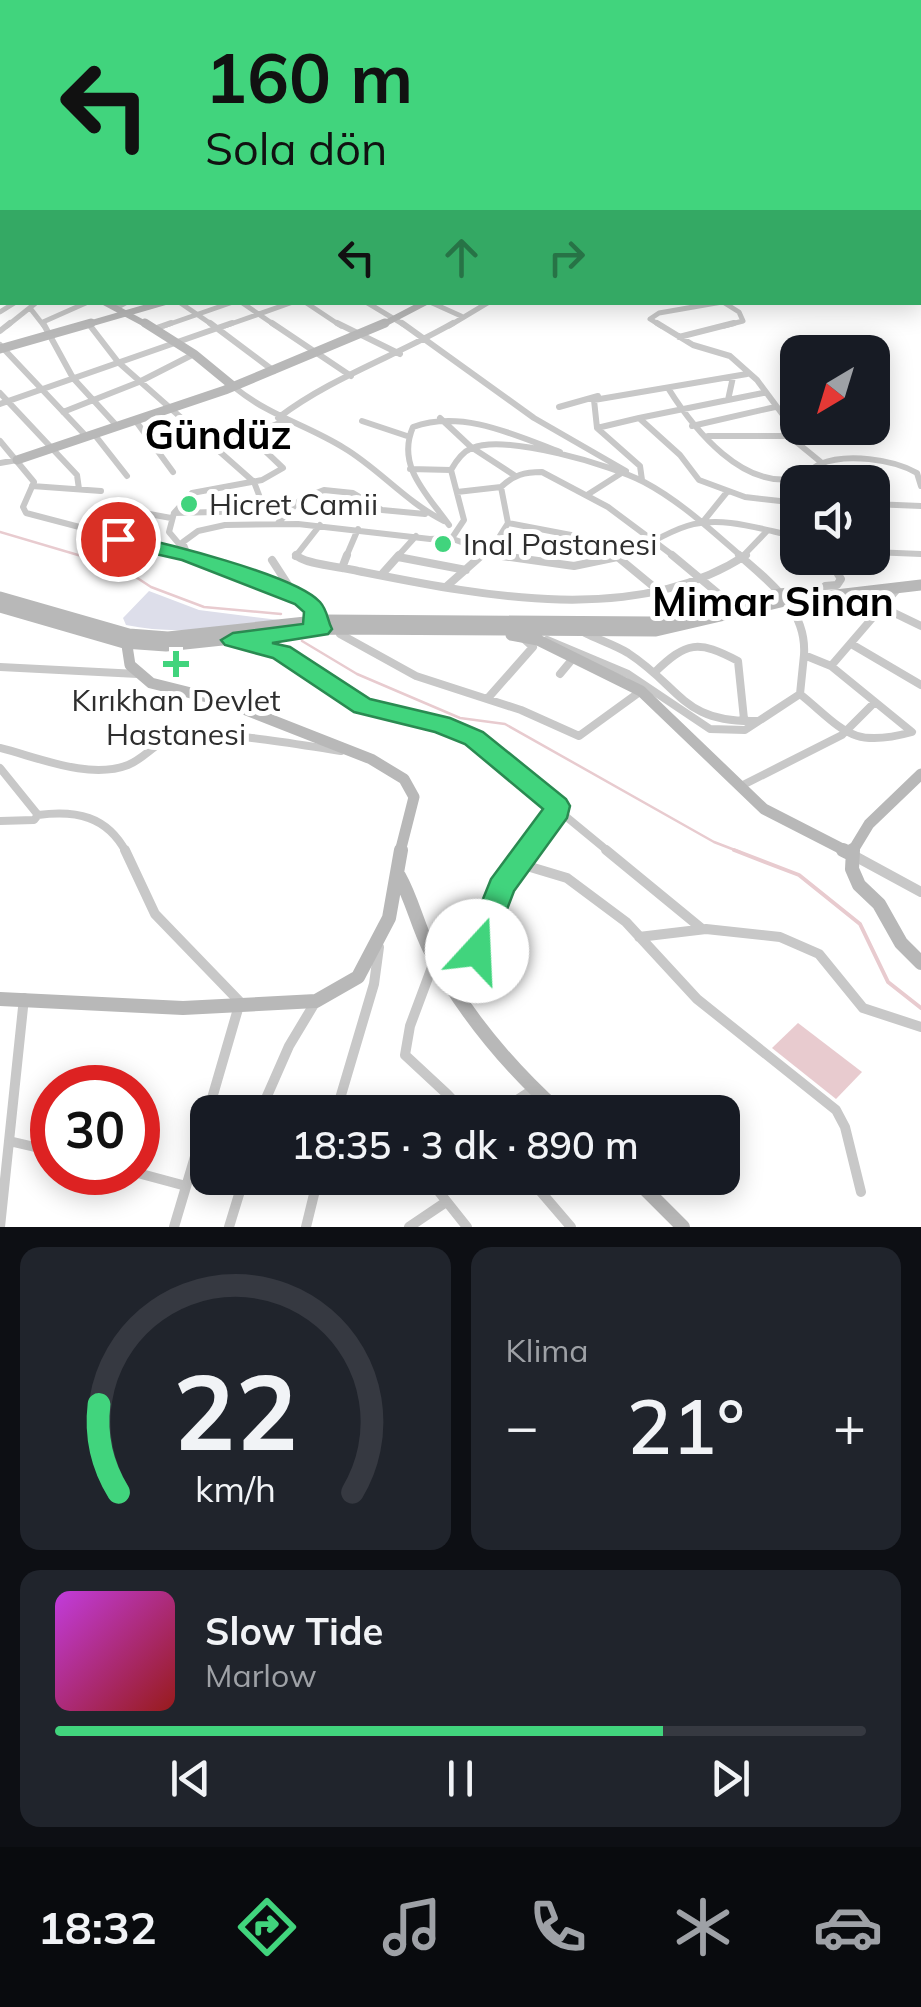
<!DOCTYPE html>
<html lang="tr">
<head>
<meta charset="utf-8">
<style>
	:root { --surface:#171b24; --page:#20242c; --text:#f1f3f6; --muted:#9ea1a6; --line:#363941; --accent:#41d47d }
	body { margin:0; font-family:Mulish,sans-serif; background:var(--page); color:var(--text); height:100vh; display:flex; flex-direction:column; font-size:38px; white-space:nowrap }
	* { box-sizing:border-box; margin:0 }
	p { font-size:32px; color:var(--muted) }
	.icon { flex:none; width:55px; height:55px; fill:none; stroke:currentColor; stroke-width:2; stroke-linecap:round; stroke-linejoin:round }
	.map { position:relative; height:1227px; overflow:hidden }
	.sheet { display:flex; flex-direction:column; gap:20px; padding:20px; background:#0d0f14; flex:1 }
	.sheet>* { flex:none }
	.guide { position:absolute; left:0px; top:0px; width:922px; height:305px; box-shadow:0 5px 25px #0003; background:#41d47d; color:#111; overflow:hidden }
	.needle { width:65px; rotate:218deg }
	.controls { position:absolute; left:780px; top:335px; display:grid; gap:20px }
	.controls a { display:grid; place-items:center; width:110px; height:110px; border-radius:20px; background:var(--surface); box-shadow:0 5px 25px #0003; font-size:50px }
	.speed { position:absolute; left:30px; top:1065px; display:flex; gap:20px; font-size:50px; font-weight:700; text-align:center }
	.speed>* { display:grid; place-content:center; width:130px; height:130px; border-radius:50%; background:var(--surface); box-shadow:0 5px 25px #0003; line-height:1 }
	.speed .limit { border:15px solid #d22; background:#fff; color:#111 }
	.pin { position:absolute; display:grid; place-items:center; width:85px; height:85px; color:#fff; margin:-42px; border:5px solid #fff; border-radius:50%; box-shadow:0 2px 10px #0007 }
	.me { position:absolute; width:110px; margin:-55px; rotate:20deg; stroke-linejoin:round; filter:drop-shadow(0 0 8px #0008) }
	.turn { display:flex; align-items:center; gap:35px; height:210px; padding:0 40px; font-size:45px }
	.turn .icon { width:130px; height:130px; stroke-width:2.5 }
	.turn b { display:block; font-size:70px; line-height:85px }
	.lanes { display:flex; align-items:center; height:95px; padding:0 40px; background:#0003; justify-content:center; gap:50px; direction:ltr }
	.lanes .off { opacity:.35 }
	.big { font-size:75px; font-weight:600; line-height:1.1 }
	.sheet .card { flex:1; display:flex; flex-direction:column; justify-content:center; gap:15px; min-width:0; padding:0 35px; border-radius:20px; background:var(--page) }
	.sheet .dial { align-items:center; gap:0 }
	.dial svg { height:260px; overflow:visible; fill:none; stroke:var(--line); stroke-width:7; stroke-linecap:round; text-anchor:middle }
	.dial text { fill:var(--text); stroke:none }
	.song { display:flex; align-items:center; gap:30px }
	.cover { width:120px; height:120px; border-radius:15px; background:linear-gradient(135deg,hsl(290 70% 55%),hsl(0 70% 35%)) }
	.played { height:10px; border-radius:5px; background:linear-gradient(90deg,var(--accent) 75%,var(--line) 75%) }
	.keys { display:flex; justify-content:space-around; direction:ltr }
	.heat { display:flex; justify-content:space-between; align-items:center; font-size:55px; direction:ltr }
	.sheet .tiles { flex:1; display:grid; gap:20px; grid-template-columns:1fr 1fr }
	.card:last-child { grid-column:span 2 }
	.trip { position:absolute; left:190px; top:1095px; width:550px; height:100px; border-radius:20px; background:var(--surface); box-shadow:0 5px 25px #0003; font-weight:600; line-height:100px; text-align:center }
	.tab-bar { display:flex; height:160px; justify-content:space-around; align-items:center; background:#090b0e; color:var(--muted) }
	.tab-bar .icon { width:70px; height:70px }
	.tab-bar .current { color:var(--accent) }
	.tab-bar b { font-size:45px; color:var(--text) }
	.map>svg:first-child { display:block }
	.green { fill:#dddeea }
	.water { fill:#e8cbcf }
	.lines { fill:none; stroke-linecap:round; stroke-linejoin:round }
	.stream-far1 { stroke:#e8cbcf; stroke-width:2.5 }
	.stream { stroke:#e8cbcf; stroke-width:4 }
	.street-far4 { stroke:#c8c8c8; stroke-width:4 }
	.street-far3 { stroke:#c8c8c8; stroke-width:5 }
	.street-far2 { stroke:#c8c8c8; stroke-width:6 }
	.street-far1 { stroke:#c8c8c8; stroke-width:8 }
	.street { stroke:#c8c8c8; stroke-width:10 }
	.secondary-far3 { stroke:#b8b8b8; stroke-width:6 }
	.secondary-far2 { stroke:#b8b8b8; stroke-width:9 }
	.secondary-far1 { stroke:#b8b8b8; stroke-width:11 }
	.secondary { stroke:#b8b8b8; stroke-width:14 }
	.highway { fill:#959595; fill-rule:evenodd }
	.route { fill:#41d47d; stroke:#2a8a51; stroke-width:2.5 }
	.poi-dot { fill:#41d47d; stroke:#fff; stroke-width:4 }
	.labels { text-anchor:middle; dominant-baseline:central; stroke-width:10; stroke-linejoin:round; paint-order:stroke }
	.poi-label { font-size:30px; fill:#2e2e2e; stroke:#fff; text-anchor:start }
	.district-label { font-size:40px; font-weight:bold; fill:#000; stroke:#fff }
</style>
</head>
<body>
<div class="map">
<svg width="921" height="1227" viewBox="0 0 921 1227">
	<rect width="100%" height="100%" fill="#fff"/>
	<path class="green" d="M149 591 199 610 279 620C227 627 178 636 126 625L123 618Z"/>
	<path class="water" d="M798 1023 862 1072 836 1099 772 1048Z"/>
	<g class="lines">
		<path class="stream-far1" d="M0 532 122 568 151 587 204 607 281 614
			M302 641 357 674 460 718 505 724 714 842 740 852"/>
		<path class="stream" d="M734 850 799 875 860 924 888 982 921 1008"/>
		<path class="street-far4" d="M363 2 367 0"/>
		<path class="street-far3" d="M179 302 214 326
			M241 302 276 326
			M305 302 341 326
			M366 302 406 326
			M430 302 461 316
			M723 302 739 312 743 321 724 326
			M118 307 127 302
			M30 308 44 326
			M0 312 16 302
			M43 322 88 302
			M7 326 37 302
			M164 326 233 302
			M225 326 293 302
			M449 326 489 302
			M661 326 650 319 659 313 722 302"/>
		<path class="street-far2" d="M43 323 73 378 117 426
			M88 323 118 362 254 482 264 508 259 511 174 513 169 532 185 551
			M210 323 274 371
			M272 323 351 376
			M337 323 400 354
			M402 323 534 418 626 471
			M657 323 693 345 730 356 757 380 786 419 789 436 822 463
			M154 329 171 323
			M0 331 10 323
			M679 337 734 323
			M0 345 86 436
			M733 377 728 400 639 418 680 455 699 480 745 497 798 503
			M234 387C271 417 305 424 344 448 378 468 406 502 444 521
			M668 388C693 428 744 493 800 477 807 475 813 467 820 464 846 453 893 459 917 473L921 486
			M0 393 77 475 79 489
			M728 400 763 393
			M0 404 232 323
			M559 407 598 396
			M63 412 139 382 194 354
			M278 418C330 378 396 356 453 323
			M440 418 471 447 514 475
			M135 420 173 472
			M362 421 407 436
			M692 426 775 407
			M597 428 639 418
			M94 434 127 476
			M708 436H789
			M0 441 34 482 23 507 26 513 194 557
			M214 449 287 420
			M0 463 17 460
			M410 469 451 470
			M642 480 640 466 597 428 594 400 747 374
			M32 486 101 491
			M457 492 501 487
			M587 495 620 474
			M872 504 921 506
			M144 513 171 518
			M174 513 192 493 262 480 283 468 261 447
			M278 523 301 499 324 490 353 493 382 510 425 514
			M508 523 571 535 614 557
			M702 523 727 492
			M449 525C427 494 396 466 413 427 461 409 515 435 560 452
			M452 538 464 520 451 470C456 461 462 452 472 448 506 434 612 465 644 482 680 501 712 531 742 557
			M872 552 921 554
			M188 555 183 542 198 531 225 525 298 524 430 539 450 538 503 557
			M295 557 320 525
			M346 557 358 529
			M397 557 416 536
			M479 557 496 542 508 523 501 487C514 475 524 472 542 472L608 507 675 557
			M621 557C644 548 664 533 687 526 723 515 763 530 798 537
			M742 557 767 531"/>
		<path class="street-far1" d="M187 555 303 599 314 609 318 620
			M296 555C303 564 342 567 358 571 479 595 635 628 746 555
			M495 555 574 566 627 555
			M610 555 614 557
			M672 555 732 605
			M739 555C771 583 807 610 804 655L831 666 912 732C851 749 844 730 800 694
			M398 557 466 570
			M620 559 660 592
			M272 560 294 594
			M342 568 347 555
			M383 573 399 555
			M447 586 482 555
			M827 590 825 586 837 585 841 579 828 558
			M884 608 921 626
			M585 633C599 640 615 645 628 653 683 689 682 723 757 721
			M340 634 416 676 521 710 579 736 641 691
			M547 640 628 674 710 729 745 730 800 694
			M247 641 301 663 363 706 442 724 474 738 557 806 554 818 526 852
			M853 645 921 685
			M831 666 899 587
			M0 667 138 674
			M654 673C687 641 698 640 738 661L744 719
			M560 674 575 656
			M800 694 804 655
			M488 698 533 647 524 639
			M0 748C37 757 89 780 128 765 148 757 157 738 181 736 235 732 288 743 341 751
			M0 768 38 815 34 820 0 821
			M741 786 842 735 875 702
			M558 810 609 852
			M38 815C76 810 107 816 126 852"/>
		<path class="street" d="M125 850 155 914 240 1002 208 1112
			M606 850 701 928
			M851 854 921 892
			M517 863 567 878 626 922 697 999 836 1110 845 1127 861 1192
			M639 937 706 929 780 937 819 954 863 1008 921 1027
			M455 989C481 944 495 890 528 850
			M447 1094 464 1112
			M260 1112 289 1046 316 1001
			M336 1112 374 984 379 947
			M425 1112 448 1098 447 1094 405 1055 410 1026 435 959
			M499 1112 534 1089
			M9 1141 52 1151
			M134 1172 186 1186
			M428 1178 467 1227
			M529 1178 571 1227
			M0 1227 24 998
			M174 1227 208 1113
			M229 1227 244 1178
			M306 1227 318 1178
			M409 1227 446 1202"/>
		<path class="secondary-far3" d="M104 302 149 326
			M82 326 165 302
			M380 326 426 302"/>
		<path class="secondary-far2" d="M145 323 194 354 233 386
			M0 349 91 323
			M17 460 225 390 385 323"/>
		<path class="secondary-far1" d="M0 597 129 634 168 637 324 620 652 622 779 594 811 591
			M0 607 124 643 166 646 325 629 656 631 785 601 921 585
			M511 635 538 640 641 691 764 809 848 852
			M126 639 130 665 151 683 223 701 371 759 404 779 414 797 400 852
			M852 852 869 824 921 774"/>
		<path class="secondary" d="M843 850 851 854
			M853 850 852 869 859 885 879 904 901 943 921 963
			M399 876C412 899 417 924 429 948 461 1009 508 1066 559 1112
			M0 999 183 1008 316 1001 358 977 389 918 401 850
			M634 1178 683 1227"/>
		<path class="highway" d="M881 0 845 2H693L710 0Z
			M0 20H2V24H0Z"/>
	</g>
	<path class="route" d="M118 533C160 542 294 574 320 602 328 611 327 620 332 629L328 634 272 643 290 647 370 699 450 718 483 732 566 799 570 806 567 818 514 891 488 959 477 963 467 959 462 951 491 879 543 809 465 744 435 732 354 712 273 658 225 645 221 640 233 633 303 624 304 612 295 604 182 560 111 544 108 539Z"/>
	<g class="poi-dot">
		<circle cx="189" cy="504" r="10"/>
		<circle cx="443" cy="544" r="10"/>
		<path d="M171 649h10v10h10v10h-10v10h-10v-10h-10v-10h10z"/>
	</g>
	<g class="labels">
		<g class="poi-label">
			<text x="209" y="504">Hicret Camii</text>
			<text x="463" y="544">Inal Pastanesi</text>
			<text x="176" y="700" text-anchor="middle">Kırıkhan Devlet<tspan x="176" dy="34">Hastanesi</tspan></text>
		</g>
		<g class="district-label">
			<text x="218" y="434">Gündüz</text>
			<text x="773" y="601">Mimar Sinan</text>
		</g>
	</g>
</svg>
<div class="controls">
<a><svg class="needle" viewBox="-14 -14 28 28"><path d="M0-13l5 13h-10z" fill="#e53935"/><path d="M0 13l5-13h-10z" fill="#9ea1a6"/></svg></a>
<a><svg class="icon" aria-label="sound" viewBox="0 0 24 24"><path d="M4 9h4l5-4v14l-5-4H4zM17 9q2 3 0 6"/></svg></a>
</div>
<div class="speed"><div class="limit">30</div></div>
<div class="pin" style="left:118px;top:539px;background:#d93025"><svg class="icon" aria-label="arrive" viewBox="0 0 24 24"><path d="M6 21V4h12l-3 4 3 4H6"/></svg></div>
<svg class="me" style="left:477px;top:951px" viewBox="-20 -20 40 40"><circle r="19" fill="#fff"/><path d="M0-13L10 11 0 6-10 11z" fill="#41d47d"/></svg>
<div class="trip">18:35 · 3 dk · 890 m</div>
<div class="guide">
<div class="turn"><svg class="icon" aria-label="left" viewBox="0 0 24 24"><path d="M17 20v-9H6M10 6l-5 5 5 5"/></svg><div><b>160 m</b>Sola dön</div></div>
<div class="lanes"><svg class="icon" aria-label="left" viewBox="0 0 24 24"><path d="M17 20v-9H6M10 6l-5 5 5 5"/></svg><svg class="icon off" aria-label="ahead" viewBox="0 0 24 24"><path d="M12 20V5M6 11l6-6 6 6"/></svg><svg class="icon off" aria-label="right" viewBox="0 0 24 24"><path d="M7 20v-9h11M14 6l5 5-5 5"/></svg></div>
</div>
</div>
<section class="sheet">
<div class="tiles">
<div class="card dial"><svg viewBox="0 0 100 80">
<path d="M14 69A42 42 0 1 1 86 69"/>
<path d="M14 69A42 42 0 0 1 8 42" stroke="#41d47d"/>
<text x="50" y="56" font-size="32" font-weight="700">22</text>
<text x="50" y="72" font-size="11">km/h</text>
</svg></div>
<div class="card"><p>Klima</p>
<div class="heat"><a>−</a><b class="big">21°</b><a>+</a></div>
</div>
<div class="card">
<div class="song"><i class="cover"></i><div><b>Slow Tide</b><p>Marlow</p></div></div>
<div class="played"></div>
<div class="keys"><svg class="icon" aria-label="previous" viewBox="0 0 24 24"><path d="M18 5L8 12l10 7zM5 5v14"/></svg><svg class="icon" aria-label="pause" viewBox="0 0 24 24"><path d="M8 5v14M16 5v14"/></svg><svg class="icon" aria-label="next" viewBox="0 0 24 24"><path d="M6 5l10 7-10 7zM19 5v14"/></svg></div>
</div>
</div>
</section>
<nav class="tab-bar">
<b>18:32</b>
<svg class="icon current" aria-label="directions" viewBox="0 0 24 24"><path d="M12 3l9 9-9 9-9-9zM9 14v-3h6M13 9l2 2-2 2"/></svg>
<svg class="icon" aria-label="music" viewBox="0 0 24 24"><path d="M9 18V5l10-2v13"/><circle cx="6" cy="18" r="3"/><circle cx="16" cy="16" r="3"/></svg>
<svg class="icon" aria-label="phone" viewBox="0 0 24 24"><path d="M5 4h4l2 5-3 2q2 4 5 5l2-3 5 2v4C11 20 4 13 5 4z"/></svg>
<svg class="icon" aria-label="climate" viewBox="0 0 24 24"><path d="M12 3v18M4 7l16 10M4 17L20 7"/></svg>
<svg class="icon" aria-label="car" viewBox="0 0 24 24"><path d="M5 17H2v-5l4-1 3-4h7l3 4 3 1v5h-3M9 17h6M6 11h13"/><circle cx="7" cy="17" r="2"/><circle cx="17" cy="17" r="2"/></svg>
</nav>
</body>
</html>
